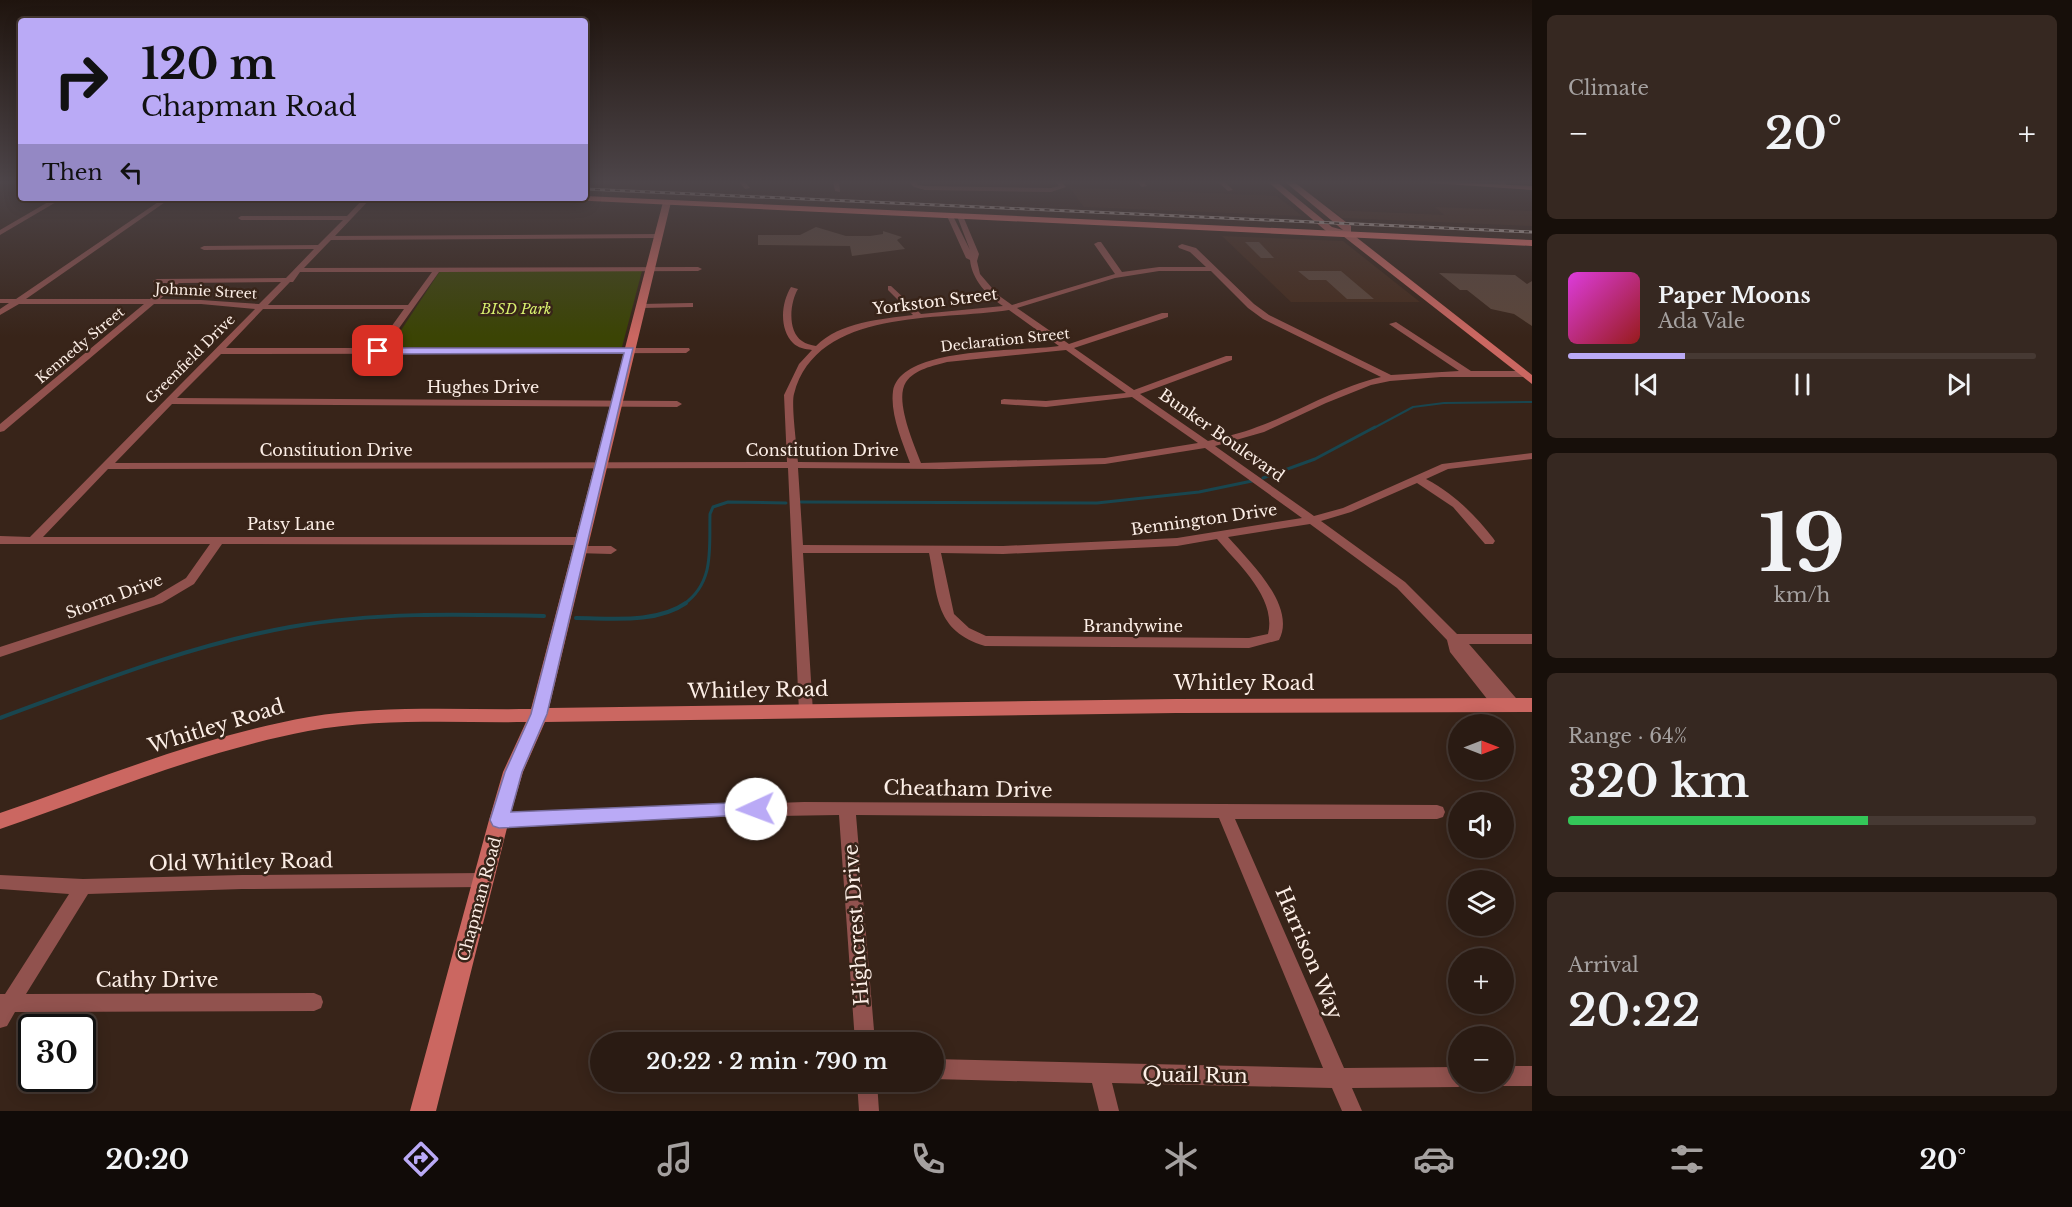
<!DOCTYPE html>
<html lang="en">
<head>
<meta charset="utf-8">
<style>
	:root { --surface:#2a1b13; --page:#362821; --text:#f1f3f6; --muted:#a5a1a0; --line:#463933; --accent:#baaaf6 }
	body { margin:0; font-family:"Libre Baskerville",serif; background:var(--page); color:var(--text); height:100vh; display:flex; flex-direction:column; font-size:22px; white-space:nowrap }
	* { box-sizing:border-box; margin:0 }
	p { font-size:20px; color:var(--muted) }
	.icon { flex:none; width:33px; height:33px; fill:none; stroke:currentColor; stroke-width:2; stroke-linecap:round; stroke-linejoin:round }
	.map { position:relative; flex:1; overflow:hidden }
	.side { display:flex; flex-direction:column; gap:15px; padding:15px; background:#170f0a; width:540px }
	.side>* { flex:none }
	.top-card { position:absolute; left:18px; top:18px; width:570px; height:183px; border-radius:6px; box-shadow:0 3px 15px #0003,0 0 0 2px var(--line); background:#baaaf6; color:#111; overflow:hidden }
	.needle { width:39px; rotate:90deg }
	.buttons { position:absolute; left:1448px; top:714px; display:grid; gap:12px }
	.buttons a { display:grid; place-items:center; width:66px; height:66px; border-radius:50%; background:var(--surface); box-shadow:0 3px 15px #0003,0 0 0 2px var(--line); font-size:30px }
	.speed { position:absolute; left:18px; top:1014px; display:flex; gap:12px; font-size:30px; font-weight:700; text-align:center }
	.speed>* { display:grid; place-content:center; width:78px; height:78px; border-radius:50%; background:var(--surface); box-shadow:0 3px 15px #0003,0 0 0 2px var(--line); line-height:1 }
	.speed .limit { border:3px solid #111; border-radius:9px; background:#fff; color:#111 }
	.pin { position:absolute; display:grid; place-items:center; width:51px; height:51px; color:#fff; margin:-26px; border-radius:12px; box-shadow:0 3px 9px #0006 }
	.me { position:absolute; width:66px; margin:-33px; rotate:268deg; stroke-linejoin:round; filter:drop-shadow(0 0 4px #0008) }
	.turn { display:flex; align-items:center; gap:21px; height:126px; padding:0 24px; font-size:27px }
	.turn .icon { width:78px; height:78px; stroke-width:2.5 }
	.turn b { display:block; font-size:42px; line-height:51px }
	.then { display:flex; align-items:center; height:57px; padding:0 24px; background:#0003; gap:12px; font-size:22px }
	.big { font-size:45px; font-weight:600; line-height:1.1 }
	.side .widget { flex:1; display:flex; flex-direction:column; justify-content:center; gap:9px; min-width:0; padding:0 21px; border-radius:9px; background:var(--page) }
	.side .dial { align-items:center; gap:0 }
	.dial b { font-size:78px; line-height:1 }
	.song { display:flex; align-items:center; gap:18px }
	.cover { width:72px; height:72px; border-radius:9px; background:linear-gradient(135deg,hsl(300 70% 55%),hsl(0 70% 35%)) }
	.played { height:6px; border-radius:3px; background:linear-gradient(90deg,var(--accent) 25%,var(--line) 25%) }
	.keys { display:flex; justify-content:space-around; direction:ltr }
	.heat { display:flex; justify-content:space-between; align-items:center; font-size:33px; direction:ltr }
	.charge { height:9px; border-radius:4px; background:linear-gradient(90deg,#34c759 64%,var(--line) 0) }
	.trip { position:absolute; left:590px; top:1032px; width:354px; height:60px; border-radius:30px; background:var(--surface); box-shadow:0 3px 15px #0003,0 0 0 2px var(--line); font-weight:600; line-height:60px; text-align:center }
	.menu { display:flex; height:96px; justify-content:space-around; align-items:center; background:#110b08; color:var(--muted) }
	.menu .icon { width:42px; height:42px }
	.menu .active { color:var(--accent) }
	.menu b { font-size:27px; color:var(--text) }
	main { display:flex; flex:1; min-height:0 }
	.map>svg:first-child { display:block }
	.built { fill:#452b1c }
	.green { fill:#3b4404 }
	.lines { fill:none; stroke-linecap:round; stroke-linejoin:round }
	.stream-far2 { stroke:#19464f; stroke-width:2 }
	.stream-far1 { stroke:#19464f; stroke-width:3 }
	.stream { stroke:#19464f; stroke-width:4 }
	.building { fill:#5c463a }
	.street { fill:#91524e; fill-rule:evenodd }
	.secondary { fill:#cb6761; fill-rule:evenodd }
	.primary { fill:#f77670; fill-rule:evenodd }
	.rail-casing { stroke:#d8c9c1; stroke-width:3 }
	.rail { stroke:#382419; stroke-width:1.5; stroke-dasharray:5; stroke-linecap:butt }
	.route { fill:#baaaf6; stroke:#796ea0; stroke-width:1.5 }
	.labels { text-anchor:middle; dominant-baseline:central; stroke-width:5; stroke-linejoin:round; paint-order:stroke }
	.far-street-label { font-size:14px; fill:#fceee6; stroke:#382419 }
	.far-park-label { font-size:14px; font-style:italic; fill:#d9f16f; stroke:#382419 }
	.street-label { font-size:16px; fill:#fceee6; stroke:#382419 }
	.near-street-label { font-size:20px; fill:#fceee6; stroke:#382419 }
</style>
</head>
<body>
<main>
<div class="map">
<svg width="1532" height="1111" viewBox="0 0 1532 1111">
	<rect width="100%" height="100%" fill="#382419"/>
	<path class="built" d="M1069 187 1277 196 1302 216 1084 207Z
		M1435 207 1532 211V226L1342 218 1333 210 1444 215Z
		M1222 236 1343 241 1420 302H1291Z"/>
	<path class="green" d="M440 271H642L622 347H390Z"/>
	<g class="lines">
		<path class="stream-far2" d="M1372 429 1413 407 1444 403 1532 402"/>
		<path class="stream-far1" d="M1263 478 1315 459 1375 427
			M801 502 1097 503 1199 492 1252 481
			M684 604C715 582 709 548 710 514L713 507 728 502 786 503"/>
		<path class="stream" d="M576 618C610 618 656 624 686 603
			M0 718C95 683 190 645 290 627 374 612 459 614 544 616"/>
	</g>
	<path class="building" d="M816 227 846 236H870L883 234V231L902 237 897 240 905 249 852 256 850 246 758 245V235H800Z
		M1245 242H1259L1274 258H1261Z
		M1298 271H1341L1374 299H1347L1326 280H1309Z
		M1439 273 1515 275 1527 284 1532 281V326L1514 314 1491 309 1467 290H1460Z"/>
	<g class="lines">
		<path class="street" d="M738 181H744L750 188 745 189Z
			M833 181H839L840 192 835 191Z
			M908 181H915L918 185 925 186 1051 188 1059 186 1055 181H1061L1066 187 1051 192 925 190 914 187Z
			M1136 181H1143L1147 186 1142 187Z
			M1217 181H1224L1233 190 1228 191Z
			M1496 181H1503L1509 187 1504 188Z
			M55 198H63L0 235V230Z
			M164 198H171L26 299H150L170 283H154L153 281 157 279 286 278 314 249 204 250 200 248 204 246 318 245 343 220H241L238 218 241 216H347L364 198H371L335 236 658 234 662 236 658 238 331 240 304 268 698 267 702 269 698 271 439 272 385 348H689L690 350 686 353 221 354 177 398 677 401 682 404 677 407 172 404 115 463 787 462 784 395 799 364 812 350C805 349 798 348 793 343 779 329 781 303 791 287L798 289C790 302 787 331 802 341 806 344 811 345 816 346 840 322 881 319 913 315L888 290V286H891L921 314 1003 306C987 295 972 280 970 260L966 258 947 216 950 214 953 216 970 250 957 216 960 214 963 216 979 254 977 261 980 274 998 295 1012 305 1115 274 1094 244 1098 242H1101L1122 272 1159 267H1206L1190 252 1179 248 1178 246 1182 244 1196 248 1254 304 1269 315 1391 375 1459 371 1389 324 1396 322 1471 371H1523L1528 374 1523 377H1441L1390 381 1371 385 1326 403 1264 432 1215 446 1314 516 1343 508 1442 464 1532 453V459L1448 469 1426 479C1454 494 1474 514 1493 538L1495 541 1493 544H1485L1453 507 1417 483 1351 512 1321 521 1405 582 1457 634H1532V644H1469L1522 705 1520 709 1515 710 1507 705 1505 709 1500 710 1495 709 1450 652 1447 640 1397 588 1310 524 1228 537C1249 561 1297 606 1279 640L1249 648 985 646C935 631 938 597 929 553H803L813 712 811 716 806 717 801 716 799 712 788 468 108 469 43 537H581L587 541 581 545 222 544 194 584 162 603 0 657V647L154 597 186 578 210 544H0V536L30 537 255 309 201 304H154L4 431 0 432V424L144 304H19L0 315V309L9 303H0V299H16ZM1159 271H1211L1248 308 1263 319 1381 377C1337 387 1299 412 1257 427 1242 433 1224 437 1208 441L1140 394 1232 360V356H1226L1134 390 1074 348 1168 317V313H1162L1069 344 1017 308 1115 278ZM300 272H432L408 305H268L290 282H293ZM281 282 259 304 201 300 160 299 179 283ZM263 309H404L376 348H226ZM1009 310 1059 346C1024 352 901 345 893 391 890 414 902 441 910 463L798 462C797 447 791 405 794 394 817 307 940 321 1009 310ZM1066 350 1126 393 1046 401 1004 399 1001 400V404L1046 407 1132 397 1198 443 1105 458 921 463C914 444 894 400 906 382 915 369 933 366 947 362ZM1205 448 1302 518 1177 538 1003 546 803 545 798 468 943 469 1105 464ZM1217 539C1238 564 1277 598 1268 634L1249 638 986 636 969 628 954 614 941 553 1003 554 1177 546Z
			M690 303H693V307L641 308 637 306 641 304Z
			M579 546H611L617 550 611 554 575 553 573 550 575 547Z
			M804 802 1437 805 1443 807 1445 812 1443 817 1437 819H1235L1344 1068 1458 1067V1082H1466L1465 1084 1458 1087 1352 1088 1362 1111H1342L1332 1088 1112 1083 1119 1111H1099L1092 1083 933 1079V1059L1323 1068 1219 818 856 815 875 1042H855L839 815 717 817 499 827 493 825 491 820 493 815 499 813Z
			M484 873 490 875 493 880 490 885 484 887 242 889 88 894 26 994 314 993 321 996 323 1002 321 1008 314 1011 15 1012 7 1026 0 1028V994H5L69 894 0 889V875L83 879 242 875Z
			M1503 1066H1532V1086H1503L1496 1083 1495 1082H1503Z
			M857 1082H877L879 1111H859Z"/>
		<path class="secondary" d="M1267 181H1276L1332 227 1343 230 1284 181H1293L1351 226V233L1532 375V384L1343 236 1326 231Z
			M1428 181 1532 186V190L1432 183Z
			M667 200 671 202 549 708 1176 699 1532 698V712L1176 713 545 722 523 772 509 820 436 1111H410L489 820 503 772 526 722C454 723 379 718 308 731 202 751 102 794 0 829V813C102 778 202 736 309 717 381 705 458 710 531 709L663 202Z"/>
		<path class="primary" d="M585 196 1532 240V246L570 200 566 198Z"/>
		<g class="rail-casing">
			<path id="rail" d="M585 189 1532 232"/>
		</g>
		<use href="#rail" class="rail"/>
	</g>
	<linearGradient id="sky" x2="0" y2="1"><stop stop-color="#1f140e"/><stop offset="0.54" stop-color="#4d4549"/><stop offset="1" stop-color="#4d4549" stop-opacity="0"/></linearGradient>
	<rect width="1532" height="337" fill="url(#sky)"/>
	<path class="route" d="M374 348H633L547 714 522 772 511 812 756 802 763 804 765 809 763 814 499 828 493 826 490 820 505 772 531 714 624 353 378 354 374 353Z"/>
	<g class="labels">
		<g class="far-street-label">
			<text transform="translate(206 291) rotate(3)">Johnnie Street</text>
			<text transform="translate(1005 340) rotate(-6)">Declaration Street</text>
			<text transform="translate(80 345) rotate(-40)">Kennedy Street</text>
			<text transform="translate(190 359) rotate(-45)">Greenfield Drive</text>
		</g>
		<g class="far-park-label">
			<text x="516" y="309">BISD Park</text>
		</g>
		<g class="street-label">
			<text transform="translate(935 301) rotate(-7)">Yorkston Street</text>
			<text x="483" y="387">Hughes Drive</text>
			<text transform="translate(1222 435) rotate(35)">Bunker Boulevard</text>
			<text x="336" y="450">Constitution Drive</text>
			<text x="822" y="450">Constitution Drive</text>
			<text transform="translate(1204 519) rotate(-8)">Bennington Drive</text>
			<text x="291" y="524">Patsy Lane</text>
			<text transform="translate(114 596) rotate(-20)">Storm Drive</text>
			<text x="1133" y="626">Brandywine</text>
			<text transform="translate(479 899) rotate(-75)">Chapman Road</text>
		</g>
		<g class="near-street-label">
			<text x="1244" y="683">Whitley Road</text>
			<text transform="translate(758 690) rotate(-1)">Whitley Road</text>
			<text transform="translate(216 726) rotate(-17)">Whitley Road</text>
			<text transform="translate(968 789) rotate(1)">Cheatham Drive</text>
			<text transform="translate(241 862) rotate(-1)">Old Whitley Road</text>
			<text transform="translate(856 925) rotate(-94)">Highcrest Drive</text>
			<text transform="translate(1309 953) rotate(67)">Harrison Way</text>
			<text x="157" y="980">Cathy Drive</text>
			<text transform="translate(1195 1075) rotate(1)">Quail Run</text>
		</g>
	</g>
</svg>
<div class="buttons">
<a><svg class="needle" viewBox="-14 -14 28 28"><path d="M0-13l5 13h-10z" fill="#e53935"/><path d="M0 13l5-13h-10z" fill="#a5a1a0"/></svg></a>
<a><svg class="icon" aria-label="sound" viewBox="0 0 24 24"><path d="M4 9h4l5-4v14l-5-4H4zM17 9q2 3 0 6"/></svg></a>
<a><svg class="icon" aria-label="layers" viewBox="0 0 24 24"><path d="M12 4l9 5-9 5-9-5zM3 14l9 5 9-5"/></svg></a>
<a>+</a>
<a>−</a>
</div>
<div class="speed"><div class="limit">30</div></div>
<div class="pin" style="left:378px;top:351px;background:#d93025"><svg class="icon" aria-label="arrive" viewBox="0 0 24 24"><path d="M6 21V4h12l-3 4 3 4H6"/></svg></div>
<svg class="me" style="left:756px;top:809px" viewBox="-20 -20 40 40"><circle r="19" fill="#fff"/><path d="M0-13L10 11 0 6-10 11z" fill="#baaaf6"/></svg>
<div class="trip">20:22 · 2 min · 790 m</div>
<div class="top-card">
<div class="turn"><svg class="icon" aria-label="right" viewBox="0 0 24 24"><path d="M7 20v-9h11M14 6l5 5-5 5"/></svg><div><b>120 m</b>Chapman Road</div></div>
<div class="then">Then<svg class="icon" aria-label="left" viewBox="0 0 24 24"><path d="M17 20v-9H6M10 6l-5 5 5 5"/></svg></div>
</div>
</div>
<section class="side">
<div class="widget"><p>Climate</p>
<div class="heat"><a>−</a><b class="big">20°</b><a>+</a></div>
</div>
<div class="widget">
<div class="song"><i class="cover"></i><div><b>Paper Moons</b><p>Ada Vale</p></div></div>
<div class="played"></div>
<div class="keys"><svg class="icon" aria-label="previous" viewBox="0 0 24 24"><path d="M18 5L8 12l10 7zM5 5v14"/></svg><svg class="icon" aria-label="pause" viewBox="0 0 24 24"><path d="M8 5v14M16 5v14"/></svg><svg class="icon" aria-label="next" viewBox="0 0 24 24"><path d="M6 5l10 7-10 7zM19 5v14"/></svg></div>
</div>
<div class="widget dial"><b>19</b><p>km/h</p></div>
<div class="widget"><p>Range · 64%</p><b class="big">320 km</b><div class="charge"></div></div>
<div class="widget"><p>Arrival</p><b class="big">20:22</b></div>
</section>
</main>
<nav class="menu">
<b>20:20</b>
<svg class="icon active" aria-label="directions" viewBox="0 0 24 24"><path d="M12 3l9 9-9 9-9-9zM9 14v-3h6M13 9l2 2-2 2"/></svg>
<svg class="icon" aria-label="music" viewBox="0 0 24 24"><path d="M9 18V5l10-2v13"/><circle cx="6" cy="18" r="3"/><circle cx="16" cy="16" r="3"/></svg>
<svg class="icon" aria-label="phone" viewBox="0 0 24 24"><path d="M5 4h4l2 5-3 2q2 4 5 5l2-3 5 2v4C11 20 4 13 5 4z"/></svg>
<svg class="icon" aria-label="climate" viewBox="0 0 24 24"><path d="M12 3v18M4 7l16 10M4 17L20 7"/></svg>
<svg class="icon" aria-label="car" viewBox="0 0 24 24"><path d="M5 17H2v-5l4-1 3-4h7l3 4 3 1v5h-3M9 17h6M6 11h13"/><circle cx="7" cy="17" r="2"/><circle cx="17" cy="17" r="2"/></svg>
<svg class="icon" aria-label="filters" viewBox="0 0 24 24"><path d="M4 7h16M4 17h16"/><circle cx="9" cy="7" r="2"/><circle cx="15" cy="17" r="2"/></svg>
<b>20°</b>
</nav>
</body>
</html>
